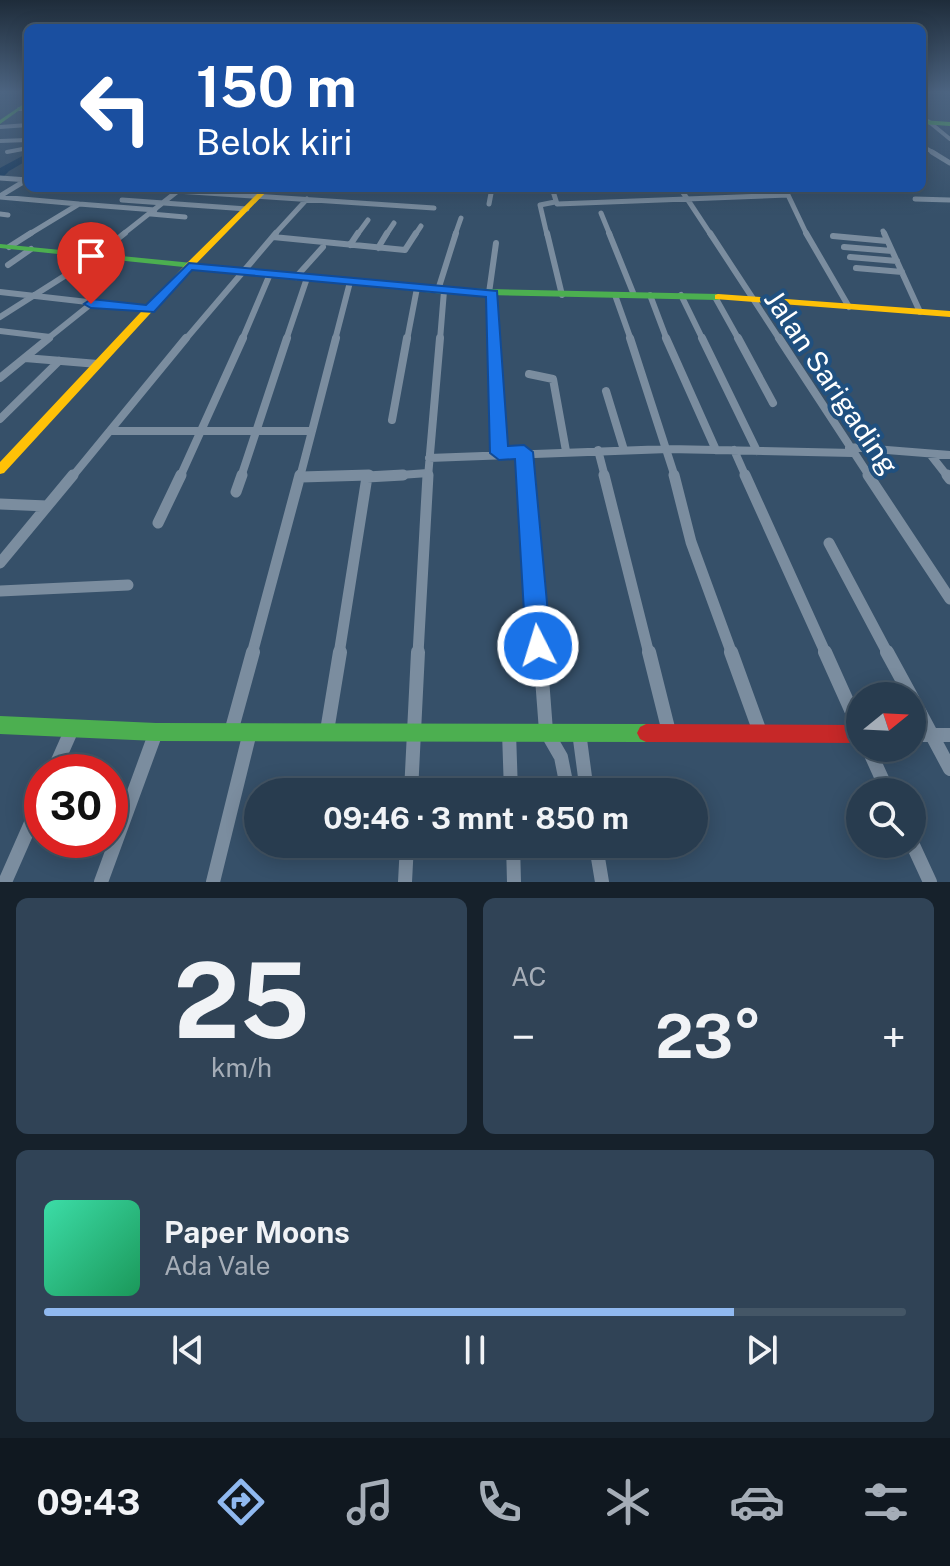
<!DOCTYPE html>
<html lang="id">
<head>
<meta charset="utf-8">
<style>
	:root { --surface:#283c4f; --page:#304356; --text:#f1f3f6; --muted:#a5adb7; --line:#445666; --accent:#90b9f0 }
	body { margin:0; font-family:"Public Sans",sans-serif; background:var(--page); color:var(--text); height:100vh; display:flex; flex-direction:column; font-size:30px; white-space:nowrap }
	* { box-sizing:border-box; margin:0 }
	p { font-size:26px; color:var(--muted) }
	.icon { flex:none; width:44px; height:44px; fill:none; stroke:currentColor; stroke-width:2; stroke-linecap:round; stroke-linejoin:round }
	.map { position:relative; height:882px; overflow:hidden }
	.panel { display:flex; flex-direction:column; gap:16px; padding:16px; background:#16212b; flex:1 }
	.panel>* { flex:none }
	.guide { position:absolute; left:24px; top:24px; width:902px; height:168px; border-radius:12px; box-shadow:0 4px 20px #0003,0 0 0 2px var(--line); background:#1a4fa0; color:#fff; overflow:hidden }
	.needle { width:52px; rotate:72deg }
	.tools { position:absolute; left:846px; top:682px; display:grid; gap:16px }
	.tools a { display:grid; place-items:center; width:80px; height:80px; border-radius:50%; background:var(--surface); box-shadow:0 4px 20px #0003,0 0 0 2px var(--line); font-size:40px }
	.speed { position:absolute; left:24px; top:754px; display:flex; gap:16px; font-size:40px; font-weight:700; text-align:center }
	.speed>* { display:grid; place-content:center; width:104px; height:104px; border-radius:50%; background:var(--surface); box-shadow:0 4px 20px #0003,0 0 0 2px var(--line); line-height:1 }
	.speed .limit { border:12px solid #d22; background:#fff; color:#111 }
	.pin { position:absolute; display:grid; place-items:center; width:68px; height:68px; color:#fff; margin:-82px -34px; border-radius:50% 50% 50% 0; rotate:-45deg; box-shadow:0 0 8px #0007 }
	.pin .icon { rotate:45deg }
	.me { position:absolute; width:88px; margin:-44px; rotate:355deg; stroke-linejoin:round; filter:drop-shadow(0 0 6px #0008) }
	.turn { display:flex; align-items:center; gap:28px; height:168px; padding:0 40px; font-size:36px }
	.turn .icon { width:104px; height:104px; stroke-width:2.5 }
	.turn b { display:block; font-size:56px; line-height:68px }
	.big { font-size:60px; font-weight:700; line-height:1.1 }
	.panel .tile { flex:1; display:flex; flex-direction:column; justify-content:center; gap:12px; min-width:0; padding:0 28px; border-radius:12px; background:var(--page) }
	.panel .dial { align-items:center; gap:0 }
	.dial b { font-size:104px; line-height:1 }
	.song { display:flex; align-items:center; gap:24px }
	.cover { width:96px; height:96px; border-radius:12px; background:linear-gradient(135deg,hsl(160 70% 55%),hsl(150 70% 35%)) }
	.played { height:8px; border-radius:4px; background:linear-gradient(90deg,var(--accent) 80%,var(--line) 80%) }
	.keys { display:flex; justify-content:space-around; direction:ltr }
	.heat { display:flex; justify-content:space-between; align-items:center; font-size:44px; direction:ltr }
	.panel .tiles { flex:1; display:grid; gap:16px; grid-template-columns:1fr 1fr }
	.tile:last-child { grid-column:span 2 }
	.trip { position:absolute; left:244px; top:778px; width:464px; height:80px; border-radius:40px; background:var(--surface); box-shadow:0 4px 20px #0003,0 0 0 2px var(--line); font-weight:700; line-height:80px; text-align:center }
	.dock { display:flex; height:128px; justify-content:space-around; align-items:center; background:#101820; color:var(--muted) }
	.dock .icon { width:56px; height:56px }
	.dock .active { color:var(--accent) }
	.dock b { font-size:36px; color:var(--text) }
	.map>svg:first-child { display:block }
	.lines { fill:none; stroke-linecap:round; stroke-linejoin:round }
	.river { fill:#193c5f; fill-rule:evenodd }
	.street-far5 { stroke:#7b8d9f; stroke-width:4 }
	.street-far4 { stroke:#7b8d9f; stroke-width:5 }
	.street-far3 { stroke:#7b8d9f; stroke-width:6 }
	.street-far2 { stroke:#7b8d9f; stroke-width:8 }
	.street-far1 { stroke:#7b8d9f; stroke-width:11 }
	.street { stroke:#7b8d9f; stroke-width:14 }
	.fast { fill:#4caf50; fill-rule:evenodd }
	.slow { fill:#ffc107; fill-rule:evenodd }
	.jam { fill:#c62828; fill-rule:evenodd }
	.route { fill:#1a73e8; stroke:#114b97; stroke-width:2 }
	.labels { text-anchor:middle; dominant-baseline:central; stroke-width:8; stroke-linejoin:round; paint-order:stroke }
	.street-label { font-size:28px; fill:#fff; stroke:#20507f }
</style>
</head>
<body>
<div class="map">
<svg width="950" height="882" viewBox="0 0 950 882">
	<rect width="100%" height="100%" fill="#365069"/>
	<g class="lines">
		<path class="river" d="M28 153V160L9 171 0 180V168Z"/>
		<path class="street-far5" d="M922 91H932
			M19 109H28
			M928 121 950 139
			M0 127 28 125
			M0 141 28 140
			M922 146 936 154
			M7 152 28 148"/>
		<path class="street-far4" d="M932 152 950 163
			M0 178 28 180
			M131 188 434 208
			M552 188 557 204 788 195 786 188
			M680 188 711 235
			M810 188 841 191
			M355 189 393 191
			M788 195 807 235
			M0 196 28 179
			M0 197 79 204 28 235
			M915 199 950 200
			M122 200 247 209
			M79 204 155 210
			M489 204 492 188
			M601 213 610 235
			M0 214 8 215
			M151 214 185 217
			M883 231 885 235
			M122 235 179 190
			M274 235 307 199
			M357 235 368 220
			M386 235 394 223
			M415 235 421 226
			M455 235 461 218
			M547 235 540 205 555 202"/>
		<path class="street-far3" d="M547 233 562 295
			M609 233 634 295
			M710 233 780 340
			M806 233 849 307
			M884 233 920 312
			M833 236 887 241
			M273 237 405 250 416 233
			M350 245 358 233
			M9 247 31 233
			M844 247 892 251
			M378 248 387 233
			M850 257 897 261
			M8 265 31 249
			M856 268 902 272
			M296 277 323 247
			M438 290 456 233
			M0 292 149 309
			M489 293 496 243
			M492 294 494 340
			M615 295 631 340
			M650 295 667 340
			M681 295 703 340
			M715 297 739 340
			M0 317 96 256 125 233
			M0 331 50 337
			M46 340 91 304
			M185 340 276 233
			M242 340 270 274
			M286 340 307 278
			M335 340 350 282
			M407 340 417 288
			M440 340 444 291"/>
		<path class="street-far2" d="M494 338 499 453
			M630 338 675 477
			M666 338 716 450
			M702 338 757 451
			M738 338 773 403
			M779 338 870 477
			M25 358 98 364
			M529 374 553 379 566 451
			M0 378 49 338
			M606 391 624 450
			M0 419 59 361
			M392 420 407 338
			M110 431H312L336 338
			M849 447 950 455
			M598 450 605 477
			M734 450 746 477
			M524 452 526 477
			M930 454 948 477
			M429 458 668 449 853 453
			M72 477 186 338
			M180 477 243 338
			M241 477 287 338
			M300 477 312 431
			M312 477 369 475
			M372 477 428 473
			M428 477 440 338"/>
		<path class="street-far1" d="M526 475 540 654
			M604 475 649 654
			M674 475 691 542 732 654
			M745 475 826 654
			M868 475 950 599
			M947 475 950 479
			M301 477 369 475
			M236 492 242 475
			M0 504 47 506
			M158 523 181 475
			M829 543 888 654
			M0 563 73 475
			M0 591 128 585
			M252 654 300 475
			M339 654 367 477 403 475
			M418 654 428 475"/>
		<path class="street" d="M540 652 546 731 561 757 568 792
			M649 652 669 732
			M731 652 760 732
			M825 652 860 730
			M887 652 911 696
			M912 698 950 769
			M327 731 340 652
			M231 732 253 652
			M509 732 511 792
			M579 732 587 792
			M912 735H950
			M868 748 888 792
			M53 772 72 729
			M411 792 418 652
			M912 843 930 882
			M513 844 514 882
			M589 844 597 852 602 882
			M5 882 42 798
			M101 882 156 732
			M213 882 250 732
			M405 882 407 844"/>
		<path class="fast" d="M28 101V104L0 124V120Z
			M922 120 950 122V126L922 124Z
			M0 244 444 288 718 294 722 297 718 300 444 294 0 248Z
			M0 716 156 723 646 724 652 727 655 733 652 739 646 742 156 741 0 734Z"/>
		<path class="slow" d="M263 188H270L192 268 4 473 0 474V462L186 264Z
			M718 294 950 311V317L715 299V295Z"/>
		<path class="jam" d="M646 724 860 725V743L646 742 640 739 637 733 640 727Z"/>
	</g>
	<linearGradient id="sky" x2="0" y2="1"><stop stop-color="#1e2c3a"/><stop offset="0.43" stop-color="#4c6481"/><stop offset="1" stop-color="#4c6481" stop-opacity="0"/></linearGradient>
	<rect width="950" height="214" fill="url(#sky)"/>
	<path class="route" d="M189 263 497 291 508 446 524 445 533 452 551 646 547 654 538 657 530 654 526 646 515 459 499 460 490 453 486 297 192 270 154 312 91 308 84 304 91 299 146 305Z"/>
	<g class="labels">
		<g class="street-label">
			<text transform="translate(832 382) rotate(56)">Jalan Sarigading</text>
		</g>
	</g>
</svg>
<div class="tools">
<a><svg class="needle" viewBox="-14 -14 28 28"><path d="M0-13l5 13h-10z" fill="#e53935"/><path d="M0 13l5-13h-10z" fill="#a5adb7"/></svg></a>
<a><svg class="icon" aria-label="search" viewBox="0 0 24 24"><circle cx="10" cy="10" r="6"/><path d="M15 15l6 6"/></svg></a>
</div>
<div class="speed"><div class="limit">30</div></div>
<div class="pin" style="left:91px;top:304px;background:#d93025"><svg class="icon" aria-label="arrive" viewBox="0 0 24 24"><path d="M6 21V4h12l-3 4 3 4H6"/></svg></div>
<svg class="me" style="left:538px;top:646px" viewBox="-20 -20 40 40"><circle r="17" fill="#1a73e8" stroke="#fff" stroke-width="3"/><path d="M0-11L8 9 0 5-8 9z" fill="#fff"/></svg>
<div class="trip">09:46 · 3 mnt · 850 m</div>
<div class="guide">
<div class="turn"><svg class="icon" aria-label="left" viewBox="0 0 24 24"><path d="M17 20v-9H6M10 6l-5 5 5 5"/></svg><div><b>150 m</b>Belok kiri</div></div>
</div>
</div>
<section class="panel">
<div class="tiles">
<div class="tile dial"><b>25</b><p>km/h</p></div>
<div class="tile"><p>AC</p>
<div class="heat"><a>−</a><b class="big">23°</b><a>+</a></div>
</div>
<div class="tile">
<div class="song"><i class="cover"></i><div><b>Paper Moons</b><p>Ada Vale</p></div></div>
<div class="played"></div>
<div class="keys"><svg class="icon" aria-label="previous" viewBox="0 0 24 24"><path d="M18 5L8 12l10 7zM5 5v14"/></svg><svg class="icon" aria-label="pause" viewBox="0 0 24 24"><path d="M8 5v14M16 5v14"/></svg><svg class="icon" aria-label="next" viewBox="0 0 24 24"><path d="M6 5l10 7-10 7zM19 5v14"/></svg></div>
</div>
</div>
</section>
<nav class="dock">
<b>09:43</b>
<svg class="icon active" aria-label="directions" viewBox="0 0 24 24"><path d="M12 3l9 9-9 9-9-9zM9 14v-3h6M13 9l2 2-2 2"/></svg>
<svg class="icon" aria-label="music" viewBox="0 0 24 24"><path d="M9 18V5l10-2v13"/><circle cx="6" cy="18" r="3"/><circle cx="16" cy="16" r="3"/></svg>
<svg class="icon" aria-label="phone" viewBox="0 0 24 24"><path d="M5 4h4l2 5-3 2q2 4 5 5l2-3 5 2v4C11 20 4 13 5 4z"/></svg>
<svg class="icon" aria-label="climate" viewBox="0 0 24 24"><path d="M12 3v18M4 7l16 10M4 17L20 7"/></svg>
<svg class="icon" aria-label="car" viewBox="0 0 24 24"><path d="M5 17H2v-5l4-1 3-4h7l3 4 3 1v5h-3M9 17h6M6 11h13"/><circle cx="7" cy="17" r="2"/><circle cx="17" cy="17" r="2"/></svg>
<svg class="icon" aria-label="filters" viewBox="0 0 24 24"><path d="M4 7h16M4 17h16"/><circle cx="9" cy="7" r="2"/><circle cx="15" cy="17" r="2"/></svg>
</nav>
</body>
</html>
